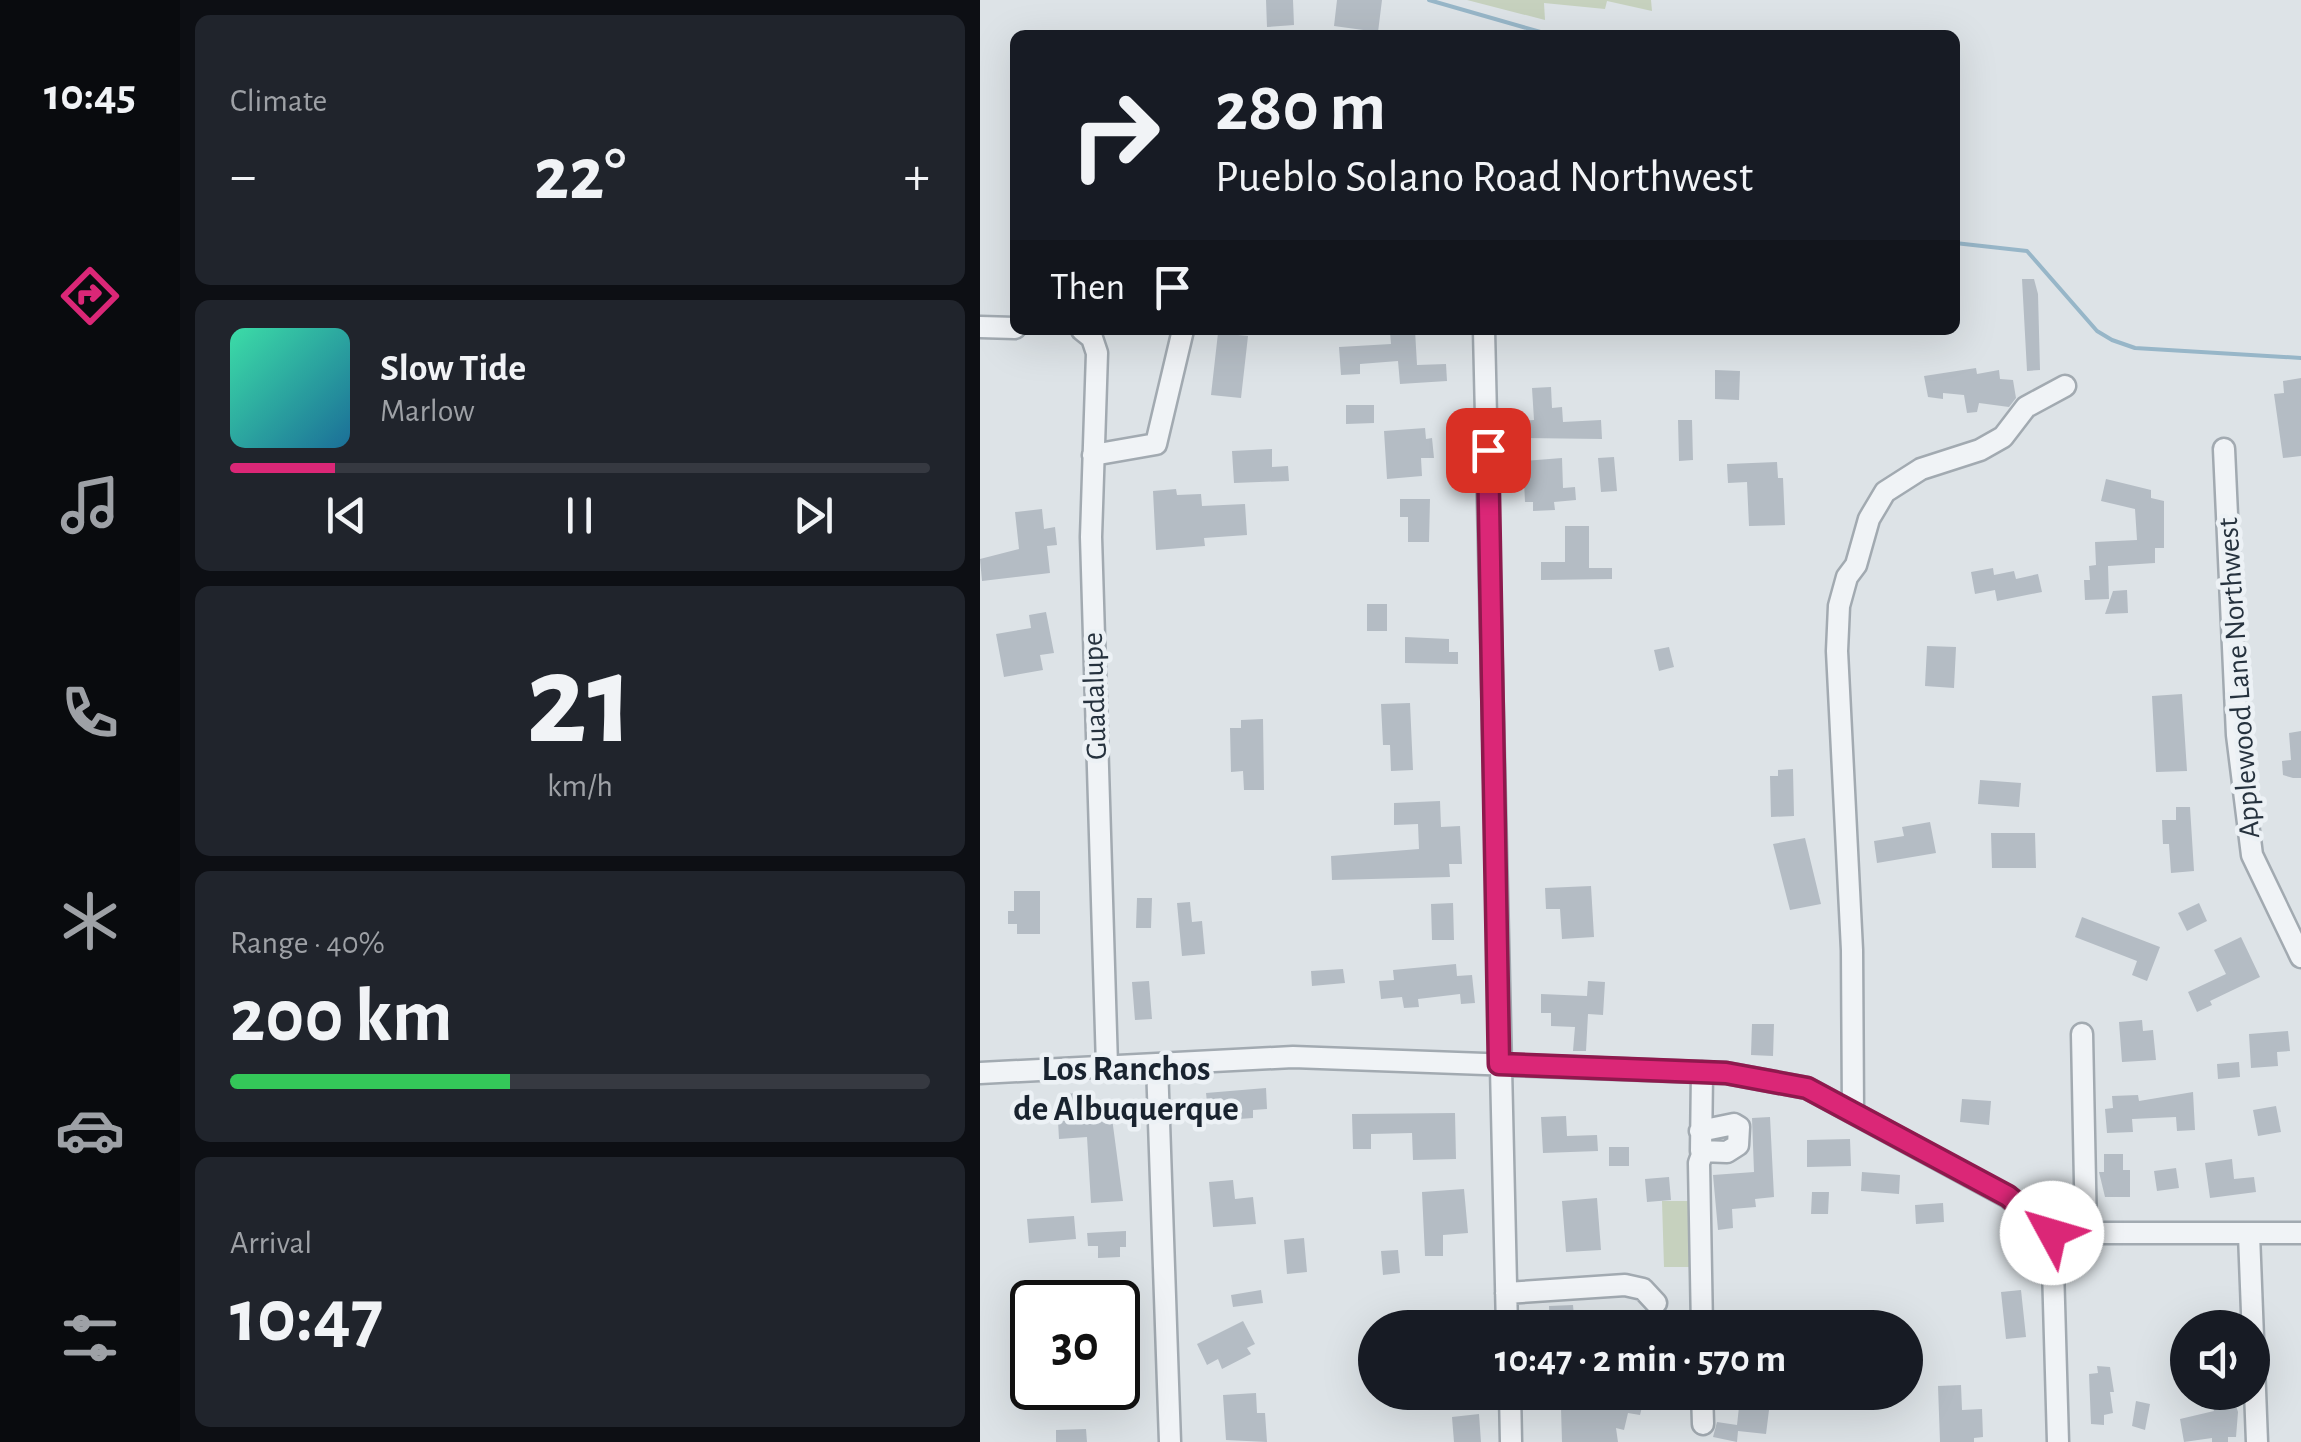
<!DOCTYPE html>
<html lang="en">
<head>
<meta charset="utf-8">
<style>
	:root { --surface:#171b24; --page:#20242c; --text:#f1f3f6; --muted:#9ea1a6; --line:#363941; --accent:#db2777 }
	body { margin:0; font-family:"Alegreya Sans",sans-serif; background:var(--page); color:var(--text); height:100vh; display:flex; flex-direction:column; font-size:38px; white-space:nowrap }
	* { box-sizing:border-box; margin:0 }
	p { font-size:32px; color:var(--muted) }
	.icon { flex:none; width:55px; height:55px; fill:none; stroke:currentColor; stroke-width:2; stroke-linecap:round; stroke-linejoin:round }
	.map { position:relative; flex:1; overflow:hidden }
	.side { display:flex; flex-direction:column; gap:15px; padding:15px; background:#0d0f14; width:800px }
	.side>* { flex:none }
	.guide { position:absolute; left:30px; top:30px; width:950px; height:305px; border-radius:15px; box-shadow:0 10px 40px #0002; background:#171b24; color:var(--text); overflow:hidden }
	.buttons { position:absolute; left:1190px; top:1310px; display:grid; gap:20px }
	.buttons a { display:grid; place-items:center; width:100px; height:100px; border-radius:50%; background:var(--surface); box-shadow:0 10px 40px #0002; font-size:50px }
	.speed { position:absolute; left:30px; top:1280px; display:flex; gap:20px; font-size:50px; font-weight:700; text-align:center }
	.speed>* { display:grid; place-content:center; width:130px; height:130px; border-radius:50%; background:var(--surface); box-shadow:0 10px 40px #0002; line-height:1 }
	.speed .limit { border:5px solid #111; border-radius:15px; background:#fff; color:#111 }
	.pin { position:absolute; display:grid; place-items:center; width:85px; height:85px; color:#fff; margin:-42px; border-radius:20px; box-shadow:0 5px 15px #0006 }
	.me { position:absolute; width:110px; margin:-55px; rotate:309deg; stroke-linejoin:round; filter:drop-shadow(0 0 8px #0008) }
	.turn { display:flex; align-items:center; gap:35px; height:210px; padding:0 40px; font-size:45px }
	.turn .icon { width:130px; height:130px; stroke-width:2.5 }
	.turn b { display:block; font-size:70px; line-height:85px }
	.then { display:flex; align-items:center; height:95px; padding:0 40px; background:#0003; gap:20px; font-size:38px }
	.big { font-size:75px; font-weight:700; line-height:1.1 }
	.side .card { flex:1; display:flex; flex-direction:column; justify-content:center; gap:15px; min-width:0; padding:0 35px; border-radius:15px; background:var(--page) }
	.side .dial { align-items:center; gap:0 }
	.dial b { font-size:130px; line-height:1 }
	.song { display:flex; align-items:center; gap:30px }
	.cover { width:120px; height:120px; border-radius:15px; background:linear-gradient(135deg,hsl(160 70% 55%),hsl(200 70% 35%)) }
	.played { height:10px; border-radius:5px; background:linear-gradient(90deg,var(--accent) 15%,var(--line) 15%) }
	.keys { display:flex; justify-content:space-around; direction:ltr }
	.heat { display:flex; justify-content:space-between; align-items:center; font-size:55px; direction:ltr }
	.charge { height:15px; border-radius:8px; background:linear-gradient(90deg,#34c759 40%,var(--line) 0) }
	.trip { position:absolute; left:378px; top:1310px; width:565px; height:100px; border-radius:50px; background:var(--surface); box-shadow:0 10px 40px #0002; font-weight:700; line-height:100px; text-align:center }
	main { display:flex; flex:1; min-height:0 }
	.tabs { display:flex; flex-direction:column; width:180px; justify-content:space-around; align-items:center; background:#090b0e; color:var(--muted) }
	.tabs .icon { width:70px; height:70px }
	.tabs .on { color:var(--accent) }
	.tabs b { font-size:45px; color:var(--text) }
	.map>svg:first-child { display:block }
	.green { fill:#c6d1be }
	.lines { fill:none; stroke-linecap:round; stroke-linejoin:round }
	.stream { stroke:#97b6c8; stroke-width:4 }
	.building { fill:#b4bcc4 }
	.minor-casing { stroke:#a2aab1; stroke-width:25 }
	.minor { stroke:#f0f3f6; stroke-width:20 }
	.route-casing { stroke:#8e194d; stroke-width:25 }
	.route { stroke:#db2777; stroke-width:18 }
	.labels { text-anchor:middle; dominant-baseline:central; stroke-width:9; stroke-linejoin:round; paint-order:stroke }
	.street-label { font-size:30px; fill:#26323e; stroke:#ecf1f5 }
	.quarter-label { font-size:35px; font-weight:bold; fill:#19232f; stroke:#ecf1f5 }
</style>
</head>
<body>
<main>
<nav class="tabs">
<b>10:45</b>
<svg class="icon on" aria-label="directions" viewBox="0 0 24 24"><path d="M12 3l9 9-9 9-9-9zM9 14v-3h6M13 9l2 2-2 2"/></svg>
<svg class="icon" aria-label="music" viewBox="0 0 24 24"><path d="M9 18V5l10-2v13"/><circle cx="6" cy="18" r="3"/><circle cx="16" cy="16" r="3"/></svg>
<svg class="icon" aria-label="phone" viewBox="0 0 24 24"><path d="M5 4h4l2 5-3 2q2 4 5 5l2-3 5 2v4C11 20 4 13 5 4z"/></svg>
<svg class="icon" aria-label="climate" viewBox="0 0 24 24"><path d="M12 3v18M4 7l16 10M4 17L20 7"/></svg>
<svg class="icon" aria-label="car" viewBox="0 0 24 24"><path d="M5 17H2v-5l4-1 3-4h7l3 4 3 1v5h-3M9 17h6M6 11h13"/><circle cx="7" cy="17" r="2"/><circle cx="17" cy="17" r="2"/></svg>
<svg class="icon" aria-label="filters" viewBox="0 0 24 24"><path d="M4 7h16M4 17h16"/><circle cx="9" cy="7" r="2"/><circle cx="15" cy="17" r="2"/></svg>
</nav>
<section class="side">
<div class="card"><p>Climate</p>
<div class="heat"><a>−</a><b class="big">22°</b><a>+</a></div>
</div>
<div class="card">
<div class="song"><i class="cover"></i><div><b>Slow Tide</b><p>Marlow</p></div></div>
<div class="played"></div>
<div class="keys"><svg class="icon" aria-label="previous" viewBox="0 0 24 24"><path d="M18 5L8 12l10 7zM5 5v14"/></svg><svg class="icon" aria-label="pause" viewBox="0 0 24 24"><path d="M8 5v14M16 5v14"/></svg><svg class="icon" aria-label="next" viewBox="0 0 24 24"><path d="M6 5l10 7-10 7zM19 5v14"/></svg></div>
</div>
<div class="card dial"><b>21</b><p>km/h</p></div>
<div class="card"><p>Range · 40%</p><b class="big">200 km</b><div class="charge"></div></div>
<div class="card"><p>Arrival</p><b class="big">10:47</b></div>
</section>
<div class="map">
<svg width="1321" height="1442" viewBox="0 0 1321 1442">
	<rect width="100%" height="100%" fill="#dde3e7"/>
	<path class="green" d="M487 0H671L672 11 627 1 625 9 564 3 565 20Z
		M682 1201H711L712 1267H684Z"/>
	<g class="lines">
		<path class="stream" d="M449 0 571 35
			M975 243 1047 251 1117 331 1132 340 1155 348 1321 358"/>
	</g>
	<path class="building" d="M286 0H313L314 25 287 27Z
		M357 0H402L398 32 354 26Z
		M1042 279H1054L1058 294 1060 370 1047 371Z
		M435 330 437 365 466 364 467 381 420 384 418 361 380 364V374L361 375 359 347 411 344 410 332Z
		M238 333 268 336 261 398 231 395Z
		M996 368 997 374 1019 370 1020 379 1033 380 1036 398 1029 407 999 403 997 412 987 413 984 395 963 393V399L948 397 944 376Z
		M735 370 760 371 759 400 735 399Z
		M1321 378V456L1303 458 1294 394 1304 393 1303 381Z
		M571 387 572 408 582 407 583 422 621 420 622 439 542 438 540 421 554 420 552 388Z
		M366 405H394V423L366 424Z
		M698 420H712L713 460 699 461Z
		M445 428 446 439 452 438 454 458H441L442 476 407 479 404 431Z
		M292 449V467L308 466 309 481 254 483 252 451Z
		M634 457 637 491 621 492 618 458Z
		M582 458 583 488 595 487 596 500 574 502 575 510 553 511V502H545L543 461Z
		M797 462 798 478H803L805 525 769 526 767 482 748 483 747 464Z
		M1126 479 1171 490V498L1184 501V548H1175V563L1128 566 1129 599 1105 600 1104 580H1110L1109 566 1116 565 1115 542 1157 540 1155 509 1121 501Z
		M196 489 197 495 221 494 222 506 265 504 267 535 224 538 225 546 176 550 173 491Z
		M420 499H450L449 542H428V517H420Z
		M62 509 64 529 75 527 77 545 67 546 70 573 2 581 0 559 39 549 35 512Z
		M585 526H609V568H632V579L561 580V562H585Z
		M1013 568 1014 575 1034 571 1036 579 1058 574 1062 592 1017 601 1015 590 995 594 991 572Z
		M1147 590 1148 613 1125 614 1133 591Z
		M387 604H407V631H387Z
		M66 612 74 653 60 655 63 670 24 677 16 634 51 628 49 615Z
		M425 637 469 639V652H478V664L425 663Z
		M947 646 976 647 974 688 945 686Z
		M689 647 694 667 679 671 674 650Z
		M1202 694 1207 771 1176 772 1172 696Z
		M430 703 433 770 411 771 410 745H403L401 704Z
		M283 719 284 790H264L263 771 251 772 250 728H261V720Z
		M1321 731V778H1313L1303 775 1302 761 1311 760 1309 733Z
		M813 769 814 816 791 817 790 776H798V770Z
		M1000 780 1041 783 1039 807 998 804Z
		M460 801 461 827 480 826 482 864H469L470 877 352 880 351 856 439 849 438 824 414 825V803Z
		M1196 807H1210L1214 871 1191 873 1189 844H1183L1182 820H1196Z
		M950 822 956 853 897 863 894 841 924 836 922 827Z
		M1011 833H1055L1056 868H1012Z
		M825 838 841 904 810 910 793 844Z
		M611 886 614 937 582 939 580 909H566L565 888Z
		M34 891H60V934H37V924H28V911H34Z
		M157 898H172L171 928H156Z
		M210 902 212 922 222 921 225 954 202 956 197 903Z
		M473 903 474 940H452L451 904Z
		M1219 903 1227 921 1207 931 1198 913Z
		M1102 917 1180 947 1167 981 1152 975 1157 961 1095 937Z
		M1261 937 1280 977 1230 1001 1232 1005 1217 1012 1208 992 1246 974 1234 950Z
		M476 964 477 976 492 975 495 1003 481 1004 480 994 438 999 439 1007 424 1008 422 997 401 999 399 981 414 980 413 970Z
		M363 969 365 983 332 986 331 971Z
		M169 981 172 1019 155 1020 152 982Z
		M608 981 625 982 623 1015 608 1014 606 1051H593L595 1027 571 1026V1013H561V994L607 996Z
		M1162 1020 1163 1031 1173 1030 1176 1060 1142 1062 1139 1022Z
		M772 1024H794L793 1056 771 1055Z
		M1308 1031 1310 1051 1297 1052 1298 1066 1271 1068 1269 1034Z
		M1259 1062 1260 1077 1238 1079 1237 1064Z
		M286 1088 287 1109 273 1110V1118L229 1121 226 1093Z
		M114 1092 116 1119 132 1118 143 1201 111 1203 107 1137 79 1139 78 1121H85L83 1094Z
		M1213 1092 1215 1130 1197 1131 1196 1117 1152 1119 1153 1132 1127 1133 1125 1109 1133 1108 1132 1096 1158 1095 1159 1101Z
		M982 1099 1011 1101 1009 1125 980 1122Z
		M1296 1106 1301 1132 1278 1136 1273 1110Z
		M475 1113 476 1159 433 1160 432 1133 391 1134V1149H373L372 1114Z
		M586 1116 587 1136 617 1135 618 1151 563 1153 561 1117Z
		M790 1117 794 1197 775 1199 776 1207 752 1209 753 1228 738 1230 733 1175 774 1172 772 1118Z
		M870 1139 871 1166 827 1167V1140Z
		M629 1147H649V1166H629Z
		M1124 1154H1143V1170H1150V1197H1125L1119 1172H1124Z
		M1252 1159 1254 1179 1274 1177 1276 1192 1230 1198 1225 1163Z
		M1196 1168 1199 1188 1177 1191 1174 1171Z
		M882 1172 920 1175 919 1194 881 1191Z
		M689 1177 691 1200 667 1202 665 1179Z
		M253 1180 255 1199 273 1197 276 1224 233 1227 229 1182Z
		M484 1189 488 1233 463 1235V1256H445L442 1192Z
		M832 1192H849L848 1214H831Z
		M617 1198 621 1250 586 1252 582 1201Z
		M963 1203 964 1222 936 1224 935 1205Z
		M94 1216 96 1239 49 1243 47 1219Z
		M146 1231V1247H140V1257L118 1258V1246H108L107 1233Z
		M324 1238 327 1272 307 1274 304 1240Z
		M418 1250 420 1273 403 1275 401 1251Z
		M136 1287 138 1302H106L104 1290Z
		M281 1290 283 1303 253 1307 251 1295Z
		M1041 1290 1046 1337 1026 1339 1021 1292Z
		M593 1305 595 1328H570L569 1306Z
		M263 1321 275 1344 267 1348 271 1354 242 1369 238 1359 227 1365 217 1344Z
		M1117 1366 1130 1367 1134 1392H1130L1133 1413 1124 1415V1425L1111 1424 1109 1374 1118 1373Z
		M981 1385 982 1410 1002 1409 1003 1437 994 1438V1442H960L958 1386Z
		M621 1392 664 1399 660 1415 648 1413 644 1430 636 1428 638 1442H582L581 1408 617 1407Z
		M1229 1392H1252L1258 1412 1256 1437H1248V1442H1232V1438L1204 1442 1200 1419 1234 1411Z
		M276 1393 277 1413H285L287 1442 246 1440 243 1395Z
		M1156 1401 1170 1404 1165 1430 1152 1426Z
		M759 1407 789 1410 786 1434 758 1431 757 1442 733 1437 737 1422 757 1425Z
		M499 1414 501 1442H474L472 1417Z
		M106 1429 107 1442H76V1430Z"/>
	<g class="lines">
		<g class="minor-casing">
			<path id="minor" d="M0 327 35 328
				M102 330 112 338 117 353 111 537 127 1066
				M504 330 527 1328
				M1244 449 1257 735 1272 855 1321 957
				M113 455 176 444 203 330
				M1102 1034 1106 1232
				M177 1064 190 1442
				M0 1073 313 1057 746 1073 827 1088 1028 1197 1072 1233H1321
				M873 1112 872 950 857 651 859 606 867 577 876 565 889 519 905 492 941 469 1000 450 1023 437 1046 407 1085 386
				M720 1131 754 1124 759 1127 758 1145 747 1152 721 1151 722 1072
				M1072 1233 1078 1442
				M1269 1234 1277 1442
				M526 1293 645 1285 663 1289 676 1303
				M722 1328 719 1163 723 1152
				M530 1392 531 1442
				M722 1392 723 1424
				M530 1399 569 1392"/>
		</g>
		<use href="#minor" class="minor"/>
	</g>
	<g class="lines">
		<g class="route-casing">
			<path id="route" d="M508 450 519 1064 746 1073 827 1088 1028 1196 1072 1233"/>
		</g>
		<use href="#route" class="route"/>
	</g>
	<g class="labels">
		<g class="street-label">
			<text transform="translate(1259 678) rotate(-94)">Applewood Lane Northwest</text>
			<text transform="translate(115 696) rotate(-92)">Guadalupe</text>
		</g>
		<g class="quarter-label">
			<text x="146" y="1069">Los Ranchos<tspan x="146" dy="40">de Albuquerque</tspan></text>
		</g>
	</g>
</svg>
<div class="buttons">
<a><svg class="icon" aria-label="sound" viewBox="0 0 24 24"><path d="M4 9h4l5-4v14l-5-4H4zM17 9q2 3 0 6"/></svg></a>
</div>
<div class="speed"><div class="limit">30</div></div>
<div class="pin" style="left:508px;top:450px;background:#d93025"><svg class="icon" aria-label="arrive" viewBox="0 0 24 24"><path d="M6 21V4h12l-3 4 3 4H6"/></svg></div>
<svg class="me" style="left:1072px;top:1233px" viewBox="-20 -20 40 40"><circle r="19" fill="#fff"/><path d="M0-13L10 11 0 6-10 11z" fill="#db2777"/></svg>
<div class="trip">10:47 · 2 min · 570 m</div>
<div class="guide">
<div class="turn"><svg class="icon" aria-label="right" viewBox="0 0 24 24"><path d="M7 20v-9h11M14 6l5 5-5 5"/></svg><div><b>280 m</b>Pueblo Solano Road Northwest</div></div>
<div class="then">Then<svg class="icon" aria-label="arrive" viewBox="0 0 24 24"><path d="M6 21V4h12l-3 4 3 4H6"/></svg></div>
</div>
</div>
</main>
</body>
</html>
